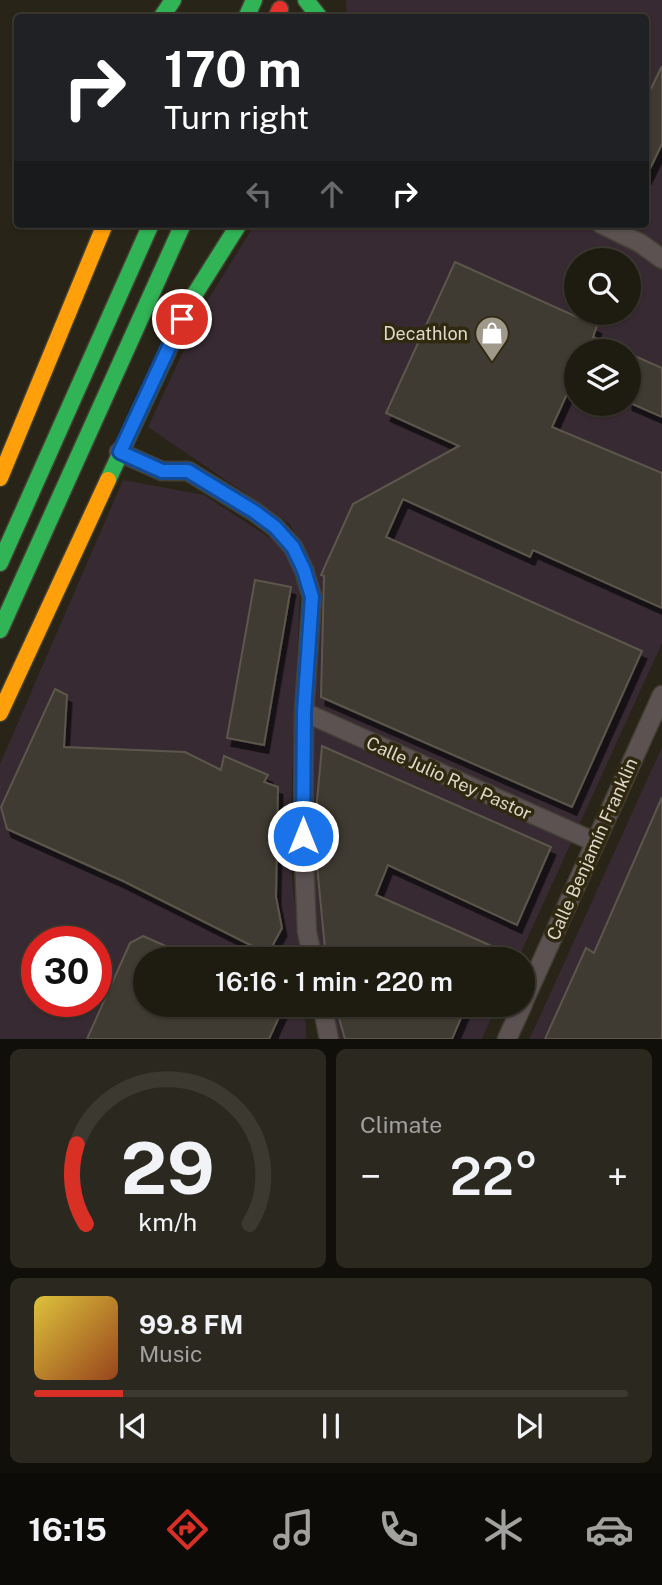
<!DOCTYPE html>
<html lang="en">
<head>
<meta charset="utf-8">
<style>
	:root { --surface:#1e1b11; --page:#2b281f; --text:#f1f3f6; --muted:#a1a19f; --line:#3c3931; --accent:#d93025 }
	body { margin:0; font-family:"Public Sans",sans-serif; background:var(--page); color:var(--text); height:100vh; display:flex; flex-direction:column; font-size:26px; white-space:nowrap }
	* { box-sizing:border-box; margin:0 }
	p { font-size:23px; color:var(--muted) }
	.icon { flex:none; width:38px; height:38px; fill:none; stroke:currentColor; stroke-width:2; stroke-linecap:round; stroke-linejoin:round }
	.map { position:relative; height:1039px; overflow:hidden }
	.panel { display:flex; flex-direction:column; gap:10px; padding:10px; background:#100f09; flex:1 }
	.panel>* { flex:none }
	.guide { position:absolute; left:14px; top:14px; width:635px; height:214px; border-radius:7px; box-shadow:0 2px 5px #0004,0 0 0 2px var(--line); background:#202124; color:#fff; overflow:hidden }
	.buttons { position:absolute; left:564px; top:248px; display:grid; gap:14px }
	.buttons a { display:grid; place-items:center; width:77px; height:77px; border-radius:50%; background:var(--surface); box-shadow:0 2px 5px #0004,0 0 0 2px var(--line); font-size:35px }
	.speed { position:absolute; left:21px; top:926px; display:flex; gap:14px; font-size:35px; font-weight:700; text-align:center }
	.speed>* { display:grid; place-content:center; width:91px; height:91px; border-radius:50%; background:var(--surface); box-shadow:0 2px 5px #0004,0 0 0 2px var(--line); line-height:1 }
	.speed .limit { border:10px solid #d22; background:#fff; color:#111 }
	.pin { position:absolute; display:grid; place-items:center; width:60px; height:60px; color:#fff; margin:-30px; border:4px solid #fff; border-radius:50%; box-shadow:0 2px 7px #0007 }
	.me { position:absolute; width:77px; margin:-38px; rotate:0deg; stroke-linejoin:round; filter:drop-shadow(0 0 5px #0008) }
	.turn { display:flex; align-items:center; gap:24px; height:147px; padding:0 35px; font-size:32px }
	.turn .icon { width:91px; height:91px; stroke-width:2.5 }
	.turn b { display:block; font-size:49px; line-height:60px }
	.lanes { display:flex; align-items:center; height:66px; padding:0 35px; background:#0003; justify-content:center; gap:35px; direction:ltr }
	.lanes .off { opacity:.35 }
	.big { font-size:52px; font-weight:600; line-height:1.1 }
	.panel .card { flex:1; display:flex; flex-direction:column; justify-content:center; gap:10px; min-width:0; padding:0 24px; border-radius:10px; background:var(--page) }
	.panel .dial { align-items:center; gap:0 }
	.dial svg { height:182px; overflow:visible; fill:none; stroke:var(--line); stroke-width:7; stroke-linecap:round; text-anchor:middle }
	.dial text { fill:var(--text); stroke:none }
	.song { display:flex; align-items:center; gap:21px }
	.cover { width:84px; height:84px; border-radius:10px; background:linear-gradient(135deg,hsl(50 70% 55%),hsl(20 70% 35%)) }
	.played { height:7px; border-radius:4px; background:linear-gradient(90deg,var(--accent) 15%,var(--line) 15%) }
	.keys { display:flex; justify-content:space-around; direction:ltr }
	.heat { display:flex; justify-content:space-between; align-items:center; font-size:38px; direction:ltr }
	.panel .tiles { flex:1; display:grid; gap:10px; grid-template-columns:1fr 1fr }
	.card:last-child { grid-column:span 2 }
	.trip { position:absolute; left:133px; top:947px; width:402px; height:70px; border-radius:35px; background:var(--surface); box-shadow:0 2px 5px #0004,0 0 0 2px var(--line); font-weight:600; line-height:70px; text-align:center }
	.menu { display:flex; height:112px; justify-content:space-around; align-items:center; background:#0c0b07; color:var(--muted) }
	.menu .icon { width:49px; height:49px }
	.menu .active { color:var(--accent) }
	.menu b { font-size:32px; color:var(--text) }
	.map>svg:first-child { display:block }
	.industrial { fill:#382a32; fill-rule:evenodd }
	.building { fill:#3f3b30; stroke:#5b574c; stroke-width:2; filter:url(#shadow) }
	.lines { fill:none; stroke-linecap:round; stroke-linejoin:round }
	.street-casing { stroke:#434035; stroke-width:21 }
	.fast-casing { stroke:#434035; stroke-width:19 }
	.slow-casing { stroke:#434035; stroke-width:19 }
	.jam-casing { stroke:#434035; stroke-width:19 }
	.street { stroke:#5d5252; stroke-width:18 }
	.fast { stroke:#30b455; stroke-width:16 }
	.slow { stroke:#ff9f0a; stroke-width:16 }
	.jam { stroke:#e5322d; stroke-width:16 }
	.route-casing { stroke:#114b97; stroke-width:18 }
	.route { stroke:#1a73e8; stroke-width:12 }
	.labels { text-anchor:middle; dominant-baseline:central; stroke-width:7; stroke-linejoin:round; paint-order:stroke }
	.poi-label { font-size:18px; fill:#ddd8c9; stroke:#30280f; text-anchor:end }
	.street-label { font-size:18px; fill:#ddd8c9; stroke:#30280f }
</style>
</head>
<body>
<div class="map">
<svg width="662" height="1039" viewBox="0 0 662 1039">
	<defs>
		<filter id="shadow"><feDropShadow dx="4.5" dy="8" stdDeviation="0" flood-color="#0009"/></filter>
	</defs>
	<rect width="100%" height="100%" fill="#282417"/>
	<path class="industrial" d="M346 0H662V643L518 959H319L308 810 319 589 290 524 148 427 206 303 255 224H646V18L347 17ZM576 261H628V313H576ZM576 352H628V404H576Z
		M123 480 204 495 284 547 300 588 289 852 301 959H145V1004L305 1005 306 1039H0V764ZM37 942H96V1001H37Z
		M662 747V1039H529L535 1027Z
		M329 1005H497L482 1039H338Z"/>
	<path class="building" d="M662 66V144L646 177V99Z
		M455 262 597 326 593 337 626 352H576V374L552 427 662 473V608L533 550 530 557 403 499 386 537 642 651 572 807 321 697 324 576 321 575 353 504 459 446 386 413Z
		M628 353 662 368V417L628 402Z
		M255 580 291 587 264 745 227 738Z
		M55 689 67 695 64 747 185 752 221 770 224 756 268 775 264 782 278 787 276 897 282 928 268 954 123 881 7 829 1 807Z
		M322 746 551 847 517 925 388 865 376 895 494 947 488 959H326L314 834Z
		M662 797V1039H545L586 948 594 953Z
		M143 936 195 959H145V1004H285L269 1039H87L130 943Z
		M335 1004H467L452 1039H345Z"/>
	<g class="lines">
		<g class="street-casing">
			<path id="street" d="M601 224 640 243 662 259
				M119 452 162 471H188L255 512 275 527 293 547 304 570 312 597 304 712 303 836 307 932 313 959
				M304 712 595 842
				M523 1003 662 695
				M322 1004 329 1039
				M507 1039 523 1004"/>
		</g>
		<g class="fast-casing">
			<path id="fast" d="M306 0 320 18
				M161 18 173 0
				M246 18 254 0
				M108 480 193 297 239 224
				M0 563 151 224
				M0 630 183 224"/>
		</g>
		<g class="slow-casing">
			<path id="slow" d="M0 478 105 224
				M0 713 108 480"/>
		</g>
		<g class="jam-casing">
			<path id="jam" d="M276 18 280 9"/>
		</g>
		<use href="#street" class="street"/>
		<use href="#fast" class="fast"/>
		<use href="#slow" class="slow"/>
		<use href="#jam" class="jam"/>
	</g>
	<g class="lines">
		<g class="route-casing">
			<path id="route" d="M182 319 120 452 162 471H188L255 512 275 527 293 547 304 570 312 597 304 712 303 836"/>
		</g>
		<use href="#route" class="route"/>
	</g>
	<defs>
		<g id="shop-pin" transform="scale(1.75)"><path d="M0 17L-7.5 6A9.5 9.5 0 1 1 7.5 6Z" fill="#9e998b" stroke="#30280f"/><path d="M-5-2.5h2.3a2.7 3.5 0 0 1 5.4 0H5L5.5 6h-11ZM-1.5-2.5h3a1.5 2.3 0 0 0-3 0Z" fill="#fff"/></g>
	</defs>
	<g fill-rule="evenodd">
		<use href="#shop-pin" x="492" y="333"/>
	</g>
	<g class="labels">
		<g class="poi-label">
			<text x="468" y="333">Decathlon</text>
		</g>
		<g class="street-label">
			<text transform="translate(449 778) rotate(24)">Calle Julio Rey Pastor</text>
			<text transform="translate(592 849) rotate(-66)">Calle Benjamín Franklin</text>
		</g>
	</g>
</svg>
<div class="buttons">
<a><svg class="icon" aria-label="search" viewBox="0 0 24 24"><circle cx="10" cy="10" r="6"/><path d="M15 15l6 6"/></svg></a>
<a><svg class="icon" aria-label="layers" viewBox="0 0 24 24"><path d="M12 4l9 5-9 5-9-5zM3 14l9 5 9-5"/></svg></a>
</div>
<div class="speed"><div class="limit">30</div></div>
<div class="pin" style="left:182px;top:319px;background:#d93025"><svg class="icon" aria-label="arrive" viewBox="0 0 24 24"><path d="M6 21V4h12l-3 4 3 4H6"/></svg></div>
<svg class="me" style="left:303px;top:836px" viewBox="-20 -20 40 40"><circle r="17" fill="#1a73e8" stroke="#fff" stroke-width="3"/><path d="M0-11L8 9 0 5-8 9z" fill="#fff"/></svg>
<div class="trip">16:16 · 1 min · 220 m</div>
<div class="guide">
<div class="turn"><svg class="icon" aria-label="right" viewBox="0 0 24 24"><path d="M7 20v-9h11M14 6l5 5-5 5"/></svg><div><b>170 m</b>Turn right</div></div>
<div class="lanes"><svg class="icon off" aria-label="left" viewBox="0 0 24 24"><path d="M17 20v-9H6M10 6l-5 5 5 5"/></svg><svg class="icon off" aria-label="ahead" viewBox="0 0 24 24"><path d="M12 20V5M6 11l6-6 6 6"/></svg><svg class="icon" aria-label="right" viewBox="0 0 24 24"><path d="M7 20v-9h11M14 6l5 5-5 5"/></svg></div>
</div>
</div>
<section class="panel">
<div class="tiles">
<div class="card dial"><svg viewBox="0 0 100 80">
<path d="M14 69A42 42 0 1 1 86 69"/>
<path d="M14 69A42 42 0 0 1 10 34" stroke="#d93025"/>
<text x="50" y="56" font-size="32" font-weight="700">29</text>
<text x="50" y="72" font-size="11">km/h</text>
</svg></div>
<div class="card"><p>Climate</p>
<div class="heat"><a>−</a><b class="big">22°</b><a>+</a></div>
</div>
<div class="card">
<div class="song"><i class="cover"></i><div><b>99.8 FM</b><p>Music</p></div></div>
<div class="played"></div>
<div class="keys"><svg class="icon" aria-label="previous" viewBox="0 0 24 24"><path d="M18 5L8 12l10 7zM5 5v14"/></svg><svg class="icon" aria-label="pause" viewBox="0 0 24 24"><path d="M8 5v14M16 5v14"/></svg><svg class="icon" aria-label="next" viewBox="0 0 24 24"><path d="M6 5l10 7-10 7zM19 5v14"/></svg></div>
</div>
</div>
</section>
<nav class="menu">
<b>16:15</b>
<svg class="icon active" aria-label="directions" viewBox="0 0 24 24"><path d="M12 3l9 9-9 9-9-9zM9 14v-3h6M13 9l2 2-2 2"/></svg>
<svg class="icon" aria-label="music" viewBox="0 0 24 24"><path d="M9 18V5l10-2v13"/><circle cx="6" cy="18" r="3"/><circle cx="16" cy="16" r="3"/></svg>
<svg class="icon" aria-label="phone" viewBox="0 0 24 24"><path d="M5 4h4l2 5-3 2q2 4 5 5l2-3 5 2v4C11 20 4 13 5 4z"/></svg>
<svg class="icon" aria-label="climate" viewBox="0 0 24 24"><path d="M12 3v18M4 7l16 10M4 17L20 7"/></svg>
<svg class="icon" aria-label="car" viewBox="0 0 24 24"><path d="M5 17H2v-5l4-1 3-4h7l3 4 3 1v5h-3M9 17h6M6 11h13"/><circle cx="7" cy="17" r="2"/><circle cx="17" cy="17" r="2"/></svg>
</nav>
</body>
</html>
